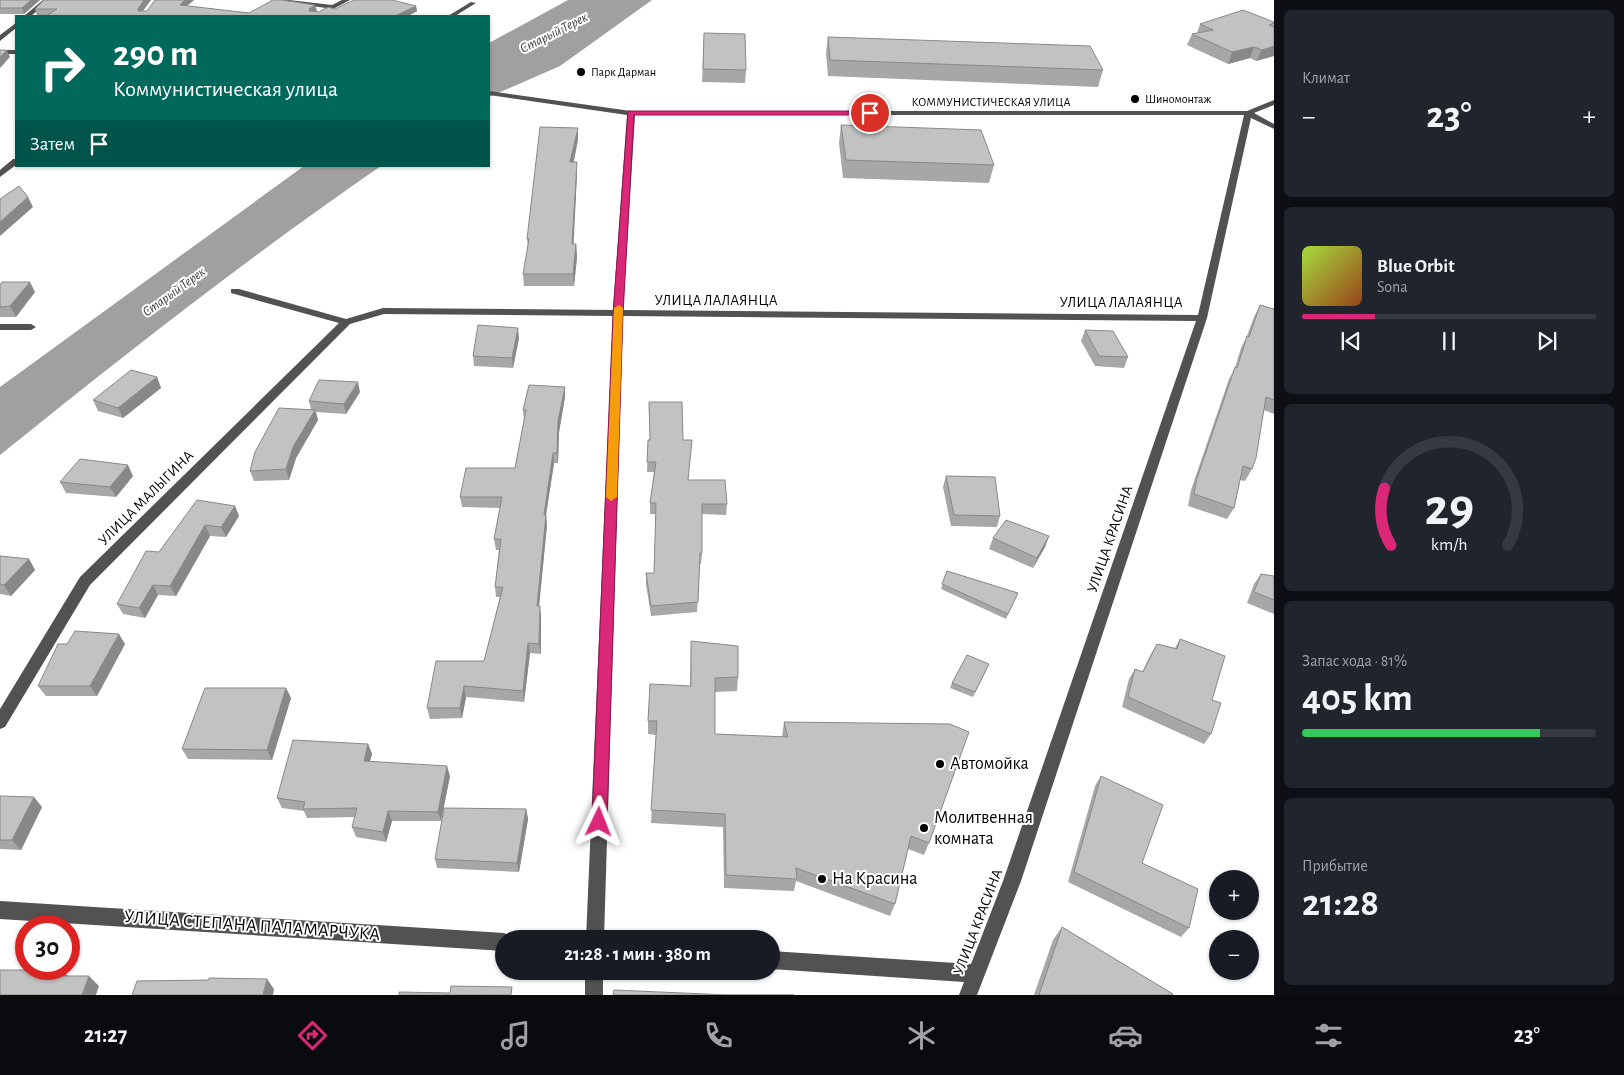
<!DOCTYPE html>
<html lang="ru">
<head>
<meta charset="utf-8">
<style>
	:root { --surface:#171b24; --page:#20242c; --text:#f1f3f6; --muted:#9ea1a6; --line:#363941; --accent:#db2777 }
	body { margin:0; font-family:"Alegreya Sans",sans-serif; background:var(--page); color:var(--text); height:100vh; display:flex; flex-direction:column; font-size:19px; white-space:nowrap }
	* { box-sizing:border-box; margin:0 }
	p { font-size:16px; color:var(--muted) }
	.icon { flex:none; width:28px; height:28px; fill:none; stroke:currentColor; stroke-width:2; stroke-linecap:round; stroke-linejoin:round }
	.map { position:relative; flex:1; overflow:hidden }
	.panel { display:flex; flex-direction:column; gap:10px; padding:10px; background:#0d0f14; width:350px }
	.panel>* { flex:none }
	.top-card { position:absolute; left:15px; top:15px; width:475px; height:152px; border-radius:0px; box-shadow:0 1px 4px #0004; background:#00695c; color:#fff; overflow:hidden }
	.controls { position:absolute; left:1209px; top:870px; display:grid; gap:10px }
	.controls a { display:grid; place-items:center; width:50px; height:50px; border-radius:50%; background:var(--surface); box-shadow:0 1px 4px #0004; font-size:25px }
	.speed { position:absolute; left:15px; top:915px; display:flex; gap:10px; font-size:25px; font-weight:700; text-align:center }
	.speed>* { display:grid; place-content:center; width:65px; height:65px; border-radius:50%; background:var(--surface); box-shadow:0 1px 4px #0004; line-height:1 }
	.speed .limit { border:8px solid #d22; background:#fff; color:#111 }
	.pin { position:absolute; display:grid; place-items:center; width:42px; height:42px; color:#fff; margin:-21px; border:2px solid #fff; border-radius:50%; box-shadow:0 1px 5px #0007 }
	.me { position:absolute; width:55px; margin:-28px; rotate:2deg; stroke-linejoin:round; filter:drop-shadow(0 0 4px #0008) }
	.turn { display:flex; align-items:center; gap:18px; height:105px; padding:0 15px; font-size:22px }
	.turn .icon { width:65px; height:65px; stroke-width:2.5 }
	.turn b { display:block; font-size:35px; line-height:42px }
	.then { display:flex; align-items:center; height:48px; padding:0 15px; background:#0003; gap:10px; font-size:19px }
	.big { font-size:38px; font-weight:700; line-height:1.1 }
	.panel .card { flex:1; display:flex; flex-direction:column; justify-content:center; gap:8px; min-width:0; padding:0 18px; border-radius:8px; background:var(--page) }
	.panel .dial { align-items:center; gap:0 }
	.dial svg { height:130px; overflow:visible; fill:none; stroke:var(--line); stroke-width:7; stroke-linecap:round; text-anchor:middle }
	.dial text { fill:var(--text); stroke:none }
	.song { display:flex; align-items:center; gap:15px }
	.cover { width:60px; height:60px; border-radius:8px; background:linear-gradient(135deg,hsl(80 70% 55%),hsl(20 70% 35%)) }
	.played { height:5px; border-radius:2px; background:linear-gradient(90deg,var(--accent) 25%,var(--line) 25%) }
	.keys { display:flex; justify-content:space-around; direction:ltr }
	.heat { display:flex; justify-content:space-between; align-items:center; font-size:28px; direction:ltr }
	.charge { height:8px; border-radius:4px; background:linear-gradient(90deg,#34c759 81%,var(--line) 0) }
	.trip { position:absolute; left:495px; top:930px; width:285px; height:50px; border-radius:25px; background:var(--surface); box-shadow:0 1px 4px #0004; font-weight:700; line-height:50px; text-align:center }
	.dock { display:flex; height:80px; justify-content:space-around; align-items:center; background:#090b0e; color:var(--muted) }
	.dock .icon { width:35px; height:35px }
	.dock .current { color:var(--accent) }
	.dock b { font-size:22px; color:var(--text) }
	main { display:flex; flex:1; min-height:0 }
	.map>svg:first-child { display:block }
	.water { fill:#a0a0a0 }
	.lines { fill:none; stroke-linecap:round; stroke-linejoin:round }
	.minor { fill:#525252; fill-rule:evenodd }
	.wall { fill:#a7a7a7 }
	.shaded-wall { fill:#888 }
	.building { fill:#c2c2c2; stroke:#888 }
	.route { fill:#db2777; stroke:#8e194d }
	.slow { fill:#f59e0b }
	.poi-dot { fill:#000; stroke:#fff; stroke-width:2 }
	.labels { text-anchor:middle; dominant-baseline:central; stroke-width:4; stroke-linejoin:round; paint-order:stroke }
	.far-poi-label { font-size:12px; fill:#000; stroke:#fff; text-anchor:start }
	.far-street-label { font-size:12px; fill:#000; stroke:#fff }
	.far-water-label { font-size:14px; font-style:italic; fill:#414141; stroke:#fff }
	.street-label { font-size:15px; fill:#000; stroke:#fff }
	.near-poi-label { font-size:18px; fill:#000; stroke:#fff; text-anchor:start }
	.near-street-label { font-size:18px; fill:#000; stroke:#fff }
</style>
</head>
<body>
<main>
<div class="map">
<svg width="1274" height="995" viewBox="0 0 1274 995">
	<rect width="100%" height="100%" fill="#fff"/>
	<path class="water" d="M568 0H652L560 66 489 97V43Z
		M304 166H381C250 256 124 355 0 455V387Z"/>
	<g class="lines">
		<path class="minor" d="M43 0H50L31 16H24Z
			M269 0H289L332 5 342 0H350L320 16H312L326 8Z
			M471 2 476 3 455 16H448Z
			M16 23V28L0 41V35Z
			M0 50H16V54H0Z
			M489 91 631 111H1247L1274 100V105L1254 113 1274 124V129L1251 118 1207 318 1021 881 977 995H959L964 982 771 969V951L971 964 1003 881 1196 321 623 316 604 939H586L613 316 384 314 350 324 90 585 5 727 0 729V709L80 577 339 323 231 293V289H239L346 319 383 308 613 310 627 115 489 95ZM635 115H1244L1198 315 623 310Z
			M13 159H16V165L0 177V170Z
			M0 324H31L36 327 31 330H0Z
			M0 901 504 933 510 936 512 939H504V951L0 919Z
			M585 971H603V995H585Z"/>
	</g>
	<path class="wall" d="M0 0H40L24 14H0Z
		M44 0H151L142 11H147L194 0 187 6 249 13 315 5 317 11 316 12H319L335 9 416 6 417 11 408 16H46L49 15H37L35 9Z
		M1274 22V56L1256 61 1250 58 1228 64 1187 45 1192 34 1197 33 1200 24Z
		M704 33 746 70 745 83 702 82Z
		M828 37 1103 70 1098 87 828 76 826 53Z
		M841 125 994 165 989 183 843 178 839 143Z
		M578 128V139L574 162 577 174 573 244H576L577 257 574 286H524L523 274 528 246 527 239Z
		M0 285 35 292 16 317H0Z
		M1260 305 1274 309V414L1264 410 1252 469 1245 481 1240 480 1234 508 1227 519 1188 506 1191 490 1229 379 1235 368 1241 348 1247 336 1254 317Z
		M1085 330 1128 357 1124 368 1095 366 1081 341Z
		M519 338 513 368 474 366 473 356Z
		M157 377 161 388 123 418 98 411 93 400Z
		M565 387V397L559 432 558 463H554L546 515 547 525 539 606 541 616V654L530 653 524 702 466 697 462 718 430 719 427 708 484 661 500 597H496L495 587 499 550H496L494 539 500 508 462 507 460 497 515 468 524 420 523 410Z
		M360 392 346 414 316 412 318 420 296 458 289 480 254 481 250 471 311 409 309 401Z
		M649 402 683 440 691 451 688 480 727 504 726 515 702 514V553L701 564H700L697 612 651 616 646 584V573H654L656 514H650V503L654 472H647L648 440H650Z
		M133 476 116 497 66 493 60 482Z
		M946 476 1000 516 997 527 951 526 943 487Z
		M235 506 239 516 226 537 210 536 176 596 158 595 145 618 123 614 117 604 159 552Z
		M1049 536 1045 547 1033 568 989 549 993 538Z
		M0 556 29 559 35 570 11 596 0 594Z
		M947 571 1018 593 1006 619 941 589Z
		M1261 574 1274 576V614L1247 603 1254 584Z
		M1180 639 1212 700 1211 734 1204 744 1122 707 1129 679 1135 669 1142 672 1151 654 1157 644 1175 648Z
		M691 641 738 677 737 691 715 692V734L782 737 784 722 929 843 924 855 908 849 895 904 890 916 796 881 794 891 724 888 723 827 651 823 656 735 648 734V721L690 686Z
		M125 644 97 696H46L38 686Z
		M987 669 973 697 950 688 952 683Z
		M286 688 291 698 272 760 188 759 182 749Z
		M368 744 372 754 370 761 450 776 441 821H392L386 842 356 837 352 827 355 817 307 818 304 811 282 808 277 798Z
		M1101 776 1142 863 1189 928 1181 937 1068 882 1095 786Z
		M0 796 42 807 21 850 0 849Z
		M526 809 528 819 519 872 437 868 435 859Z
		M1062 927 1172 995H1034L1053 940Z"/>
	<path class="shaded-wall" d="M31 0H40L24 14 22 8Z
		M144 0H151L140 15 138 9Z
		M185 0H194L181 11 180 5Z
		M315 5 317 11 311 14 309 11 310 8Z
		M416 6 417 11 408 16H395Z
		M1274 46V56L1256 61 1262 50Z
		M1254 47 1250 58 1228 64 1232 52Z
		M7 50 10 57 0 68V57Z
		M578 128V139L571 174 570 162Z
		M577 162V174L573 257 572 244Z
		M28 197 33 207 0 236V222Z
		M576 244 577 257 574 286 573 274Z
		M30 282 35 292 16 317 10 306Z
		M518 328 519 338 513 368 512 358Z
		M157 377 161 388 123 418 118 408Z
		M358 382 360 392 346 414 344 404Z
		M565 387V397L559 432 558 463 557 453 558 421Z
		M315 410 318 420 296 458 289 480 286 469 293 447Z
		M553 453 554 463 546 515 547 525 538 616 537 606 544 515Z
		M128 465 133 476 116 497 110 487Z
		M235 506 239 516 226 537 221 527Z
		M205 525 210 536 176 596 170 586Z
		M1049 536 1045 547 1033 568 1037 558Z
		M29 559 35 570 11 596 4 585Z
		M153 585 158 595 145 618 139 608Z
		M540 606 541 616V654L539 644Z
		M119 634 125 644 97 696 90 686Z
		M528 643 530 653 524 702 523 691Z
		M464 686 466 697 462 718 460 708Z
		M286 688 291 698 272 760 267 750Z
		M368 744 372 754 367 771 364 761Z
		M447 766 450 776 441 821 438 812Z
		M34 797 42 807 21 850 12 840Z
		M526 809 528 819 519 872 517 863Z
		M388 811 392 821 386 842 383 832Z
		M62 970 72 980 59 976Z
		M89 976 99 986 96 995H82Z
		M267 979 274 989 273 995H263Z"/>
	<path class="building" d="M0 0H31L22 8H0Z
		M44 0H144L138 9V11H147L155 0H185L180 5 249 13 273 0H282L315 5 310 8 309 11 319 12 328 7 335 9 354 0H392L416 6 395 16H46L57 9H35Z
		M1243 10 1274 22V23L1269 25 1274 27V46L1262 50 1254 47 1232 52 1192 34 1213 30 1200 24Z
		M704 33 745 34 746 70 703 69Z
		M828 37 1090 46 1103 70 830 60Z
		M0 50H7L0 57Z
		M841 125 981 130 994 165 846 160Z
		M540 127 578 128 570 162H577L572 244H576L573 274H523L529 239H527Z
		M19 186 28 197 0 222V199Z
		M2 282H30L10 306 0 307V285Z
		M1260 305 1274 309V400L1266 397 1256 458 1252 469 1243 466 1234 508 1194 494 1197 478 1235 367 1237 368 1247 336 1249 337Z
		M478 325 518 328 512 358 473 356Z
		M1085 330 1113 331 1128 357 1099 356Z
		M131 370 157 377 118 408 93 400Z
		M319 380 358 382 344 404 309 401Z
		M529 385 565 387 558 421 557 453H553L544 515H546L537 606H540L539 644 528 643 523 691 464 686 460 708H427L436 661H484L503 587H495L501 539H494L502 497H460L466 468H515L526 410H523Z
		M649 402H682L683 440H692L688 480H725L727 504H702V553H700L698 602 651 606 646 573H654L656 503H650L656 462H647L648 440H650Z
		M279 408 315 410 293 447 286 469 250 471 255 452Z
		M80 459 128 465 110 487 60 482Z
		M946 476 995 477 1000 516 954 515Z
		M197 500 235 506 221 527 205 525 170 586 153 585 139 608 117 604 146 551 159 552Z
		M1006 520 1049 536 1037 558 993 538Z
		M0 556 29 559 4 585 0 584Z
		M947 571 1018 593 1008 614 942 584Z
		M1261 574 1274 576V600L1254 592Z
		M75 631 119 634 90 686H38L58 644H67Z
		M1180 639 1225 656 1212 700 1221 703 1211 734 1128 697 1135 669 1143 672 1157 644 1177 649Z
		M691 641 738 646V677L715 678V734L788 737 784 722 950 724 969 732 929 843 911 836 895 904 796 868 797 879 726 875 725 814 651 810 657 721H648L650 684 691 686Z
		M967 655 989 664 975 692 952 683Z
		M205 688H286L267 750 182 749Z
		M293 740 368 744 364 761 447 766 438 812 388 811 383 832 352 827 357 808 303 809 305 802 277 798Z
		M1101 776 1163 805 1142 863 1198 889 1189 928 1074 872Z
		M0 796 34 797 12 840H0Z
		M444 808 526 809 517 863 435 859Z
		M1062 927 1173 994 1172 995H1039Z
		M0 970H62L59 976H89L82 995H0Z
		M209 978 267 979 263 995H132L137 981 209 980Z
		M451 986 512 987 511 995H399V992L450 993Z
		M614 990 729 995H794H613Z"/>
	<path class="route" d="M628 111H870L873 113 870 115H634L623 314 607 822 605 827 599 829 594 827 592 822 613 314Z"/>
	<path class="slow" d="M619 305 623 308 617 497 611 501 606 497 614 308Z"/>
	<g class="poi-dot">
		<circle cx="581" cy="72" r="5"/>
		<circle cx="1135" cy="99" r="5"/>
		<circle cx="940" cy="764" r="5"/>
		<circle cx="924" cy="828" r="5"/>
		<circle cx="822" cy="879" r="5"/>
	</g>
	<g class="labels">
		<g class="far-poi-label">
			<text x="591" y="72">Парк Дарман</text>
			<text x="1145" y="99">Шиномонтаж</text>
		</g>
		<g class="far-street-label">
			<text x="991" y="102">КОММУНИСТИЧЕСКАЯ УЛИЦА</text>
		</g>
		<g class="far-water-label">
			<text transform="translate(554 33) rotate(-27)">Старый Терек</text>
			<text transform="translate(174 292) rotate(-36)">Старый Терек</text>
		</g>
		<g class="street-label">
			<text x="716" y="300">УЛИЦА ЛАЛАЯНЦА</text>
			<text x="1121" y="302">УЛИЦА ЛАЛАЯНЦА</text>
			<text transform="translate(146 498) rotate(-45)">УЛИЦА МАЛЫГИНА</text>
			<text transform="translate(1110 539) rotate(-71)">УЛИЦА КРАСИНА</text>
			<text transform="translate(978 922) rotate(-69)">УЛИЦА КРАСИНА</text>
		</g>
		<g class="near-poi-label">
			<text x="950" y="764">Автомойка</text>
			<text x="934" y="818">Молитвенная<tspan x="934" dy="21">комната</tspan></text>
			<text x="832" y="879">На Красина</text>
		</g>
		<g class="near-street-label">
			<text transform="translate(252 926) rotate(4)">УЛИЦА СТЕПАНА ПАЛАМАРЧУКА</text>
		</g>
	</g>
</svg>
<div class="controls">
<a>+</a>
<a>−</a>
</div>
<div class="speed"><div class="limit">30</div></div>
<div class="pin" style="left:870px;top:113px;background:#d93025"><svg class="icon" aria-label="arrive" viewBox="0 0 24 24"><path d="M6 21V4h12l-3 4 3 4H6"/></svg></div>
<svg class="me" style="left:599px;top:822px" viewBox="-20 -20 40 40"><path d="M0-17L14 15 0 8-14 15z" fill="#db2777" stroke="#fff" stroke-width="4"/></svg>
<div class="trip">21:28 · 1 мин · 380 m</div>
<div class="top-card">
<div class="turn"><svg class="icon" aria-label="right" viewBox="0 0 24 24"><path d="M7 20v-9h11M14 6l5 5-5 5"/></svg><div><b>290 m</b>Коммунистическая улица</div></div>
<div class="then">Затем<svg class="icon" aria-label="arrive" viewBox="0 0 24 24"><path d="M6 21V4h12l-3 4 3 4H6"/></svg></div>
</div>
</div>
<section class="panel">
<div class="card"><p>Климат</p>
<div class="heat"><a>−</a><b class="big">23°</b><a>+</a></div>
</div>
<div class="card">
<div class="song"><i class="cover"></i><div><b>Blue Orbit</b><p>Sona</p></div></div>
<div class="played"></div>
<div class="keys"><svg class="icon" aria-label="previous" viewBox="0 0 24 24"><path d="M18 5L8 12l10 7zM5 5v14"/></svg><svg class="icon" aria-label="pause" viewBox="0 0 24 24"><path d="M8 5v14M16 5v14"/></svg><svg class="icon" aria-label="next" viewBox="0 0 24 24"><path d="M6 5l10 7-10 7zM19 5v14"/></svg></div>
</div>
<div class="card dial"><svg viewBox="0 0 100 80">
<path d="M14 69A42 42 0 1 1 86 69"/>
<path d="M14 69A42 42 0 0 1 10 34" stroke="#db2777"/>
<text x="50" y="56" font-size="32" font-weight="700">29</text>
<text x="50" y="72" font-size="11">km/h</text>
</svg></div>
<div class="card"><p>Запас хода · 81%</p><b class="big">405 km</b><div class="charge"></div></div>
<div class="card"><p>Прибытие</p><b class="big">21:28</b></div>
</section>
</main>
<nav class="dock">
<b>21:27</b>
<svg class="icon current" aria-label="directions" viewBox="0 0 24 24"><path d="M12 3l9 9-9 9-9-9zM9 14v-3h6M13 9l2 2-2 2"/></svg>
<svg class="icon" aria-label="music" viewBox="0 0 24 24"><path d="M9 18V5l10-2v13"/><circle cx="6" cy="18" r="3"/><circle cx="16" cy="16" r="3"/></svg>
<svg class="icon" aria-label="phone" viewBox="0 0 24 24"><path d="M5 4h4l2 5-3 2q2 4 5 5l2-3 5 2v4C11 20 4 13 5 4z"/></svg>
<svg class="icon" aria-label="climate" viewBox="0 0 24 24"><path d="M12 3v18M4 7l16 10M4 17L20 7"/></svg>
<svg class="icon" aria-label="car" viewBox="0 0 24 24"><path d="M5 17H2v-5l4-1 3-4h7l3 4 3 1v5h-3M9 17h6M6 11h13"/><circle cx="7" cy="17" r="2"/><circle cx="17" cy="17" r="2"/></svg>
<svg class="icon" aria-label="filters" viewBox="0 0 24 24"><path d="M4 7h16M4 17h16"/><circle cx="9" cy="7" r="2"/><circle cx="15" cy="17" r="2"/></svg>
<b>23°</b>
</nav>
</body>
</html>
